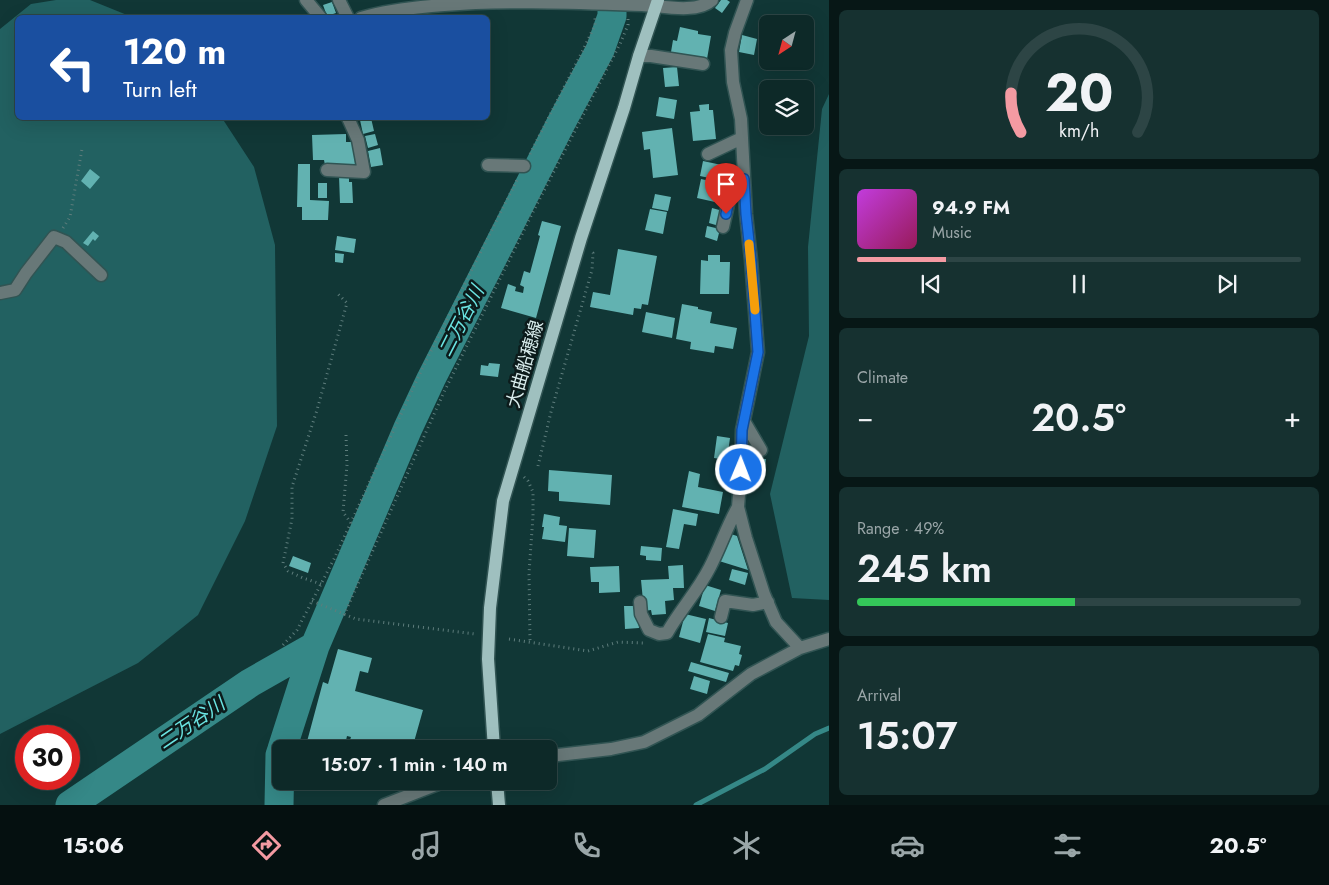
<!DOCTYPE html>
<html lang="en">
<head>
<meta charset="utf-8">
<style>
	:root { --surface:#0d2928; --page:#163130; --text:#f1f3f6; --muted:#9aa6a8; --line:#2d4545; --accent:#f49aa2 }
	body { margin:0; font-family:Jost,"Noto Sans JP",sans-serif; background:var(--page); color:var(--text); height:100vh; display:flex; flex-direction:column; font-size:19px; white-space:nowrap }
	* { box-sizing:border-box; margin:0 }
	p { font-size:16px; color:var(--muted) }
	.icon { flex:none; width:28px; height:28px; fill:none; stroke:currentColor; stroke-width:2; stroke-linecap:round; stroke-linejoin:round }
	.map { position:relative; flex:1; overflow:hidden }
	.details { display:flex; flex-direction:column; gap:10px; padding:10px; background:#071716; width:500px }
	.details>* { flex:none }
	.hud { position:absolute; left:15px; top:15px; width:475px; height:105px; border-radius:8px; box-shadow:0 5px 20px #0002,0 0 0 1px var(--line); background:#1a4fa0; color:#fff; overflow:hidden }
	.needle { width:32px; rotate:216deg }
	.controls { position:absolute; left:759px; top:15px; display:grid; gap:10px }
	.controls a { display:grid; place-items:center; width:55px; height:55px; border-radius:8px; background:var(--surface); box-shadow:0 5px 20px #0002,0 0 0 1px var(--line); font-size:25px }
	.speed { position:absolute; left:15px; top:725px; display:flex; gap:10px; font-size:25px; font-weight:700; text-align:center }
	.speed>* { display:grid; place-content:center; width:65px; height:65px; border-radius:50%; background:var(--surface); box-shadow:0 5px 20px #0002,0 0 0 1px var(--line); line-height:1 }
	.speed .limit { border:8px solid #d22; background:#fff; color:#111 }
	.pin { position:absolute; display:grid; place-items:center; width:42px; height:42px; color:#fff; margin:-51px -21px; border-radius:50% 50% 50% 0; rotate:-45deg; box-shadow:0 0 5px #0007 }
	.pin .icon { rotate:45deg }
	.me { position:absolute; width:55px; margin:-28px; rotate:1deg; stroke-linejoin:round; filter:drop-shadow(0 0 4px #0008) }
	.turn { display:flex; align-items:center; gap:18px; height:105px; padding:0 25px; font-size:22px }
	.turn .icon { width:65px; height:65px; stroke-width:2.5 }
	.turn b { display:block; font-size:35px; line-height:42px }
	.big { font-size:38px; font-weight:600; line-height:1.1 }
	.details .tile { flex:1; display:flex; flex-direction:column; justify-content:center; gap:8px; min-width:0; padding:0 18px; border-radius:8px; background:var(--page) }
	.details .dial { align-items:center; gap:0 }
	.dial svg { height:130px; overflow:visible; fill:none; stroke:var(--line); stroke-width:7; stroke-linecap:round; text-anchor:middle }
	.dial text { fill:var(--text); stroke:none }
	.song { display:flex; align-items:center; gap:15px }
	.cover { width:60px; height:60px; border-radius:8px; background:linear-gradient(135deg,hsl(290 70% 55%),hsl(330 70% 35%)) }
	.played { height:5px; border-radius:2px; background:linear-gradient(90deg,var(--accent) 20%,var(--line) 20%) }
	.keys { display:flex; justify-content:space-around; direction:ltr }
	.heat { display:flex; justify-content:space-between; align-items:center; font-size:28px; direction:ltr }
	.charge { height:8px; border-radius:4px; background:linear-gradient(90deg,#34c759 49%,var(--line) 0) }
	.trip { position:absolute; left:272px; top:740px; width:285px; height:50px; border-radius:8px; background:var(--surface); box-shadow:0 5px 20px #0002,0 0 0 1px var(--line); font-weight:600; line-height:50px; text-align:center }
	.dock { display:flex; height:80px; justify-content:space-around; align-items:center; background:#051010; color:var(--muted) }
	.dock .icon { width:35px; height:35px }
	.dock .active { color:var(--accent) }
	.dock b { font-size:22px; color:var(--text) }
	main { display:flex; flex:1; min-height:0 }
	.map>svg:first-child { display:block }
	.forest { fill:#226161 }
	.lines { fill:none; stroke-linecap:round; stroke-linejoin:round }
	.stream { stroke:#358887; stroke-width:5 }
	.river { stroke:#358887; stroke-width:29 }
	.building { fill:#62b2b1 }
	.minor-casing { stroke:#315453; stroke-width:15 }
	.major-casing { stroke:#315453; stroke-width:15 }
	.path { stroke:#5e7d7c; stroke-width:3; stroke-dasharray:1 4; stroke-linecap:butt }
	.minor { stroke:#687878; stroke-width:12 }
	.major { stroke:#9fc0bf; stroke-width:12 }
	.route-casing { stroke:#114b97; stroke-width:12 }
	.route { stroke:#1a73e8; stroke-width:9 }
	.slow { stroke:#f59e0b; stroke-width:9 }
	.labels { text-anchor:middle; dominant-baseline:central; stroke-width:5; stroke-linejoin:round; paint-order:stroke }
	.street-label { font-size:18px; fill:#d9eded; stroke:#0c1b1b }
	.water-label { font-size:19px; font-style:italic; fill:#6be5e3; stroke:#0c1b1b }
</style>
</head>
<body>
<main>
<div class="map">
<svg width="829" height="805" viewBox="0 0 829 805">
	<rect width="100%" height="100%" fill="#113736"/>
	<path class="forest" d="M56 0H90L132 17 18 18V118H222L254 167 275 245 277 426 245 521 198 615 138 663 0 734V29L31 4Z
		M829 94V600L792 598 770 494 809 336 808 247 822 109Z"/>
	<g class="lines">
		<path class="stream" d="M696 805 765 769 815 734 829 728"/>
		<path class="river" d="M282 749 315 646 408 428 431 379 561 123 600 50 612 16V0
			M70 805 250 683 315 646
			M279 805 280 755 281 752"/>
	</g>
	<path class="building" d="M721 0H727L730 2 722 13 715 8Z
		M332 2 336 13 327 16 323 5Z
		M680 27 698 31V34L711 36 707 59 671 52 673 40 677 41Z
		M742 35 757 39 754 55 739 52Z
		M677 67 679 86 665 87 663 68Z
		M659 97 677 100 674 119 656 116Z
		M709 104V110H713L716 139 693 141 690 112 700 111 699 105Z
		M371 118 374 131 363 134 360 120Z
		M672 128 678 175 653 178 650 149 644 150 642 132Z
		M346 134V142H354L355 164 325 165 324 160H313L312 135Z
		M375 134 378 145 368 148 365 136Z
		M380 148 383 165 371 167 368 151Z
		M703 161 731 167 728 182 700 176Z
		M298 164H310V200L329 201 328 220H302V207H297Z
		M90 169 100 177 90 189 81 181Z
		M339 176H349V182H352L353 203H340Z
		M701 179 728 185 724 204 697 198Z
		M318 183H327V198H318Z
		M655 194 671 197 668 211 652 208Z
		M712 208 723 211 719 226 709 223Z
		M650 209 667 212 663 234 645 230Z
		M542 221 561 226 536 318 501 308 508 284 516 287 515 291 523 293 524 287 520 285 524 271 530 273 540 236 538 235Z
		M707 226 720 229 717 241 705 237Z
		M93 231 99 236 95 241 93 239 88 246 83 243Z
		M337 236 356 239 354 253 335 250Z
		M618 249 657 256 648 305 642 304 641 309 634 308 633 315 590 307 593 292 610 295Z
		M335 253 344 254 343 263 335 262Z
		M708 255H720V262H730L729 294H700L701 260 708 261Z
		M682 304 698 307V309L712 312 710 323 737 328 733 349 715 346 714 353 690 349 691 342 676 339Z
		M646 312 675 318 672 338 642 332Z
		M489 363 500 364 498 377 480 375 481 365 488 366Z
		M717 436 730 438 727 460 714 458Z
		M760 459H766L765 469H759Z
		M549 470 612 475 610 505 559 501V492L548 491Z
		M689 471 700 474 698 487 723 492 719 514 682 507Z
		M673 509 698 514 696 526 684 524 679 549 666 547Z
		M544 514 560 517 559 525 567 526 565 542 542 539 544 527H542Z
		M569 528 596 530 594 558 567 556Z
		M728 533 737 536 748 570 719 561Z
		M641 546 662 548 661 561 646 560V556L640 555Z
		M293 556 311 563 308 573 289 566Z
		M683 565 684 588H673L674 600 665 601 666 614 652 615 651 610 644 611 641 580 669 579 668 566Z
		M619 566 620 592 599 593V582H591L590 567Z
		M732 569 748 573 745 585 729 580Z
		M705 585 721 590 715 611 699 606Z
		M624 606H637L639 628 625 629Z
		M685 614 706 619 700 643 679 637Z
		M709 618 728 623 725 636 706 632Z
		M708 634 725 638 724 642 741 646 739 654 742 655 739 666 735 665 733 671 700 662Z
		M338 649 372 658 368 673 360 671 355 691 423 710 412 749H392L376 744 374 749H347L351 737 347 736 344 749H305L323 682 328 684Z
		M691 662 729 673 726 682 688 671Z
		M694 676 710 681 707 694 690 689Z"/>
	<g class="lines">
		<g class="minor-casing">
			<path id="minor" d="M306 0 321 18
				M339 0 348 18
				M747 0 735 33 731 50 733 82 741 119 746 214 751 260 758 352 742 430 741 470 738 507 746 538 764 594 776 622 800 648
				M361 18C388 10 416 7 444 5 510 0 576 3 642 5 662 6 697 14 712 0
				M639 56H651L703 64
				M708 154 742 138
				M488 165 524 166
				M327 170 364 172 358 140 348 118
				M723 227 729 200 744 179
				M0 293 15 290 26 273 54 237 66 242 101 275
				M744 421 761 450
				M640 602 641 614 649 630 659 634 667 633C680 610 698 591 710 567 720 548 727 526 738 507
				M721 617 725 601 753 605 768 602
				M549 756 611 749 644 742 698 715 751 674 800 648 829 639
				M384 805 446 781"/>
		</g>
		<g class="major-casing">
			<path id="major" d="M494 749 488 659 490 608 503 501 581 238 624 108 639 56 658 0
				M497 781 499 805"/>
		</g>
		<path class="path" d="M530 154 583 50 595 25V16
			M63 228 70 217 82 149
			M346 435 347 465 343 512 351 523
			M538 466 551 412 592 270 593 253 591 252
			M524 477 528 481 533 492V516L529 573 530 642
			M321 584 303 578 288 571 283 563 292 519V487L317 410 347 303 338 294
			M312 601 356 619 475 634
			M344 615 444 392 535 208 620 44 628 25V18
			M509 639 588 651 618 642 643 643
			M283 645 297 630 334 559 423 367 518 178"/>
		<use href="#minor" class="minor"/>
		<use href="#major" class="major"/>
	</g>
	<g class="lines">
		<g class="route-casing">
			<path id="route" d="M726 214 729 200 744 179 746 214 751 260 758 352 742 430 741 470"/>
		</g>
		<use href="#route" class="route"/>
		<path class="slow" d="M749 244 755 310"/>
	</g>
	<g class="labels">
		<g class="street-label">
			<text transform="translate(525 364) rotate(-74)">大曲船穂線</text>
		</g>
		<g class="water-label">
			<text transform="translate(461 321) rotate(-63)">二万谷川</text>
			<text transform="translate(191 723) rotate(-34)">二万谷川</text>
		</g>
	</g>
</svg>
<div class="controls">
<a><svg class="needle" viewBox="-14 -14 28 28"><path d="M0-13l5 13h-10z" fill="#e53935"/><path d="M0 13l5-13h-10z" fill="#9aa6a8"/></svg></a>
<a><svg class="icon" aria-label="layers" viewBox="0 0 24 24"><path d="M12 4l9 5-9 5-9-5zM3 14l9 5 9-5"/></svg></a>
</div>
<div class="speed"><div class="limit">30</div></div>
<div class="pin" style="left:726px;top:214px;background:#d93025"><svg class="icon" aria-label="arrive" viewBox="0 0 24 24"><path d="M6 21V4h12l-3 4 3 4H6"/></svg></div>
<svg class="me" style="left:741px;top:470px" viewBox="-20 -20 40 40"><circle r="17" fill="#1a73e8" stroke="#fff" stroke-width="3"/><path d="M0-11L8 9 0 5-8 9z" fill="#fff"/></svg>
<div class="trip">15:07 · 1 min · 140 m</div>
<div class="hud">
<div class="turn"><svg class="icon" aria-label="left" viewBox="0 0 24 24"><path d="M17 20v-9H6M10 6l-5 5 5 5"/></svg><div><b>120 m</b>Turn left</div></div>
</div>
</div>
<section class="details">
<div class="tile dial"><svg viewBox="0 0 100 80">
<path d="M14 69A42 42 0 1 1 86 69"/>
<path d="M14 69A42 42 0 0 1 8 45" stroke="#f49aa2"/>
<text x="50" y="56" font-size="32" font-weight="700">20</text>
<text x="50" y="72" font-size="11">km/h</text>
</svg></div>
<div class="tile">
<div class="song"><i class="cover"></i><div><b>94.9 FM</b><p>Music</p></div></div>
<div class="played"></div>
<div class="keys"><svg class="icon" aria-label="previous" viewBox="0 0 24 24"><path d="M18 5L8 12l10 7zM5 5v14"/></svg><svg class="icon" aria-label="pause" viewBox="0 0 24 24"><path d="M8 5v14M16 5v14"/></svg><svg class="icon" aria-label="next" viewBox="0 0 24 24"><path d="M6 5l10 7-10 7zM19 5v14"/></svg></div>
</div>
<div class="tile"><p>Climate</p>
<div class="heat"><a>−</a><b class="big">20.5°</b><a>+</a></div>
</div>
<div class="tile"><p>Range · 49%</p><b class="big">245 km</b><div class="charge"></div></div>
<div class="tile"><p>Arrival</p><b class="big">15:07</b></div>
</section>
</main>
<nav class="dock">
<b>15:06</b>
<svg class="icon active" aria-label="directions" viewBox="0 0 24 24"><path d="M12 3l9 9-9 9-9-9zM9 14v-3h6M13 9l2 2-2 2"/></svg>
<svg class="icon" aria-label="music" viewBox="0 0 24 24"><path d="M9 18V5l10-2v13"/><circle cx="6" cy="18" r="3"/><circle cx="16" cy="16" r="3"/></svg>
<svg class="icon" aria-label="phone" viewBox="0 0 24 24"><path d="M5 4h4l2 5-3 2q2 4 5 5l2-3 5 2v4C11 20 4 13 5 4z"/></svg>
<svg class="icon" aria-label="climate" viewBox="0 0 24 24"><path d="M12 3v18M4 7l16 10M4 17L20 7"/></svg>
<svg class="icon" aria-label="car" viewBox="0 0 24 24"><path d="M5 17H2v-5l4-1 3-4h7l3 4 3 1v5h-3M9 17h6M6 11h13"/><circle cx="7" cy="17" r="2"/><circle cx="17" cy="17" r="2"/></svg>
<svg class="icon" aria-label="filters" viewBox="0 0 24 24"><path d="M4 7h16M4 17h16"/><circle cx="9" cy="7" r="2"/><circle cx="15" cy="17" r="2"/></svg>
<b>20.5°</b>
</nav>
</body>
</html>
